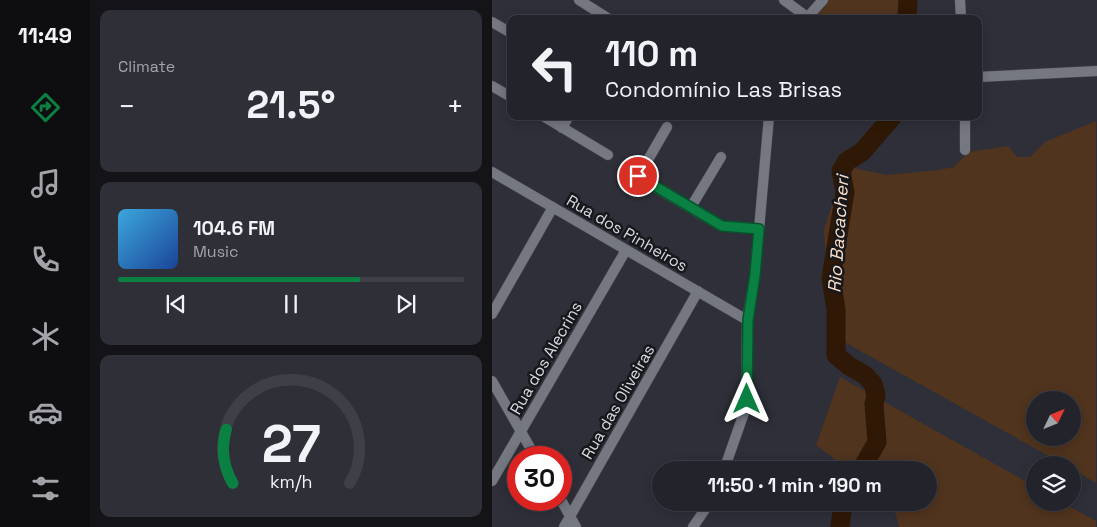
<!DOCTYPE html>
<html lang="en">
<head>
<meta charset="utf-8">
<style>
	:root { --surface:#22232b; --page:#2e2f37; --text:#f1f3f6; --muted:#a2a4a9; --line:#3f4047; --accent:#0b8043 }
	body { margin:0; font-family:"Space Grotesk",sans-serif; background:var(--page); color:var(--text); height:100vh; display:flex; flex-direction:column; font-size:19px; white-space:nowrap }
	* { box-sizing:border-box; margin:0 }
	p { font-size:16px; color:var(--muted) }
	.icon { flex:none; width:28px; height:28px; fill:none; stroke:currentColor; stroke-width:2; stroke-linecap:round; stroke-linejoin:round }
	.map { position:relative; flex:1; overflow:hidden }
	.sheet { display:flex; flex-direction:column; gap:10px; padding:10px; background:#131318; width:402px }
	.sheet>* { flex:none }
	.top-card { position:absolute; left:15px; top:15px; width:475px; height:105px; border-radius:10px; box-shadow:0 2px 12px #0003,0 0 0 1px var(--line); background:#22232b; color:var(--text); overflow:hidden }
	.needle { width:32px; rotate:47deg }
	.fabs { position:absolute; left:534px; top:391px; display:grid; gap:10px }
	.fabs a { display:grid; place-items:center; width:55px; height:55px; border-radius:50%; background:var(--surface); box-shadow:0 2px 12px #0003,0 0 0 1px var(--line); font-size:25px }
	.speed { position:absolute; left:15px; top:446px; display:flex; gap:10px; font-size:25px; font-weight:700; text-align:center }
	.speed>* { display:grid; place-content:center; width:65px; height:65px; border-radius:50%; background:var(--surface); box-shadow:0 2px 12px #0003,0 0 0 1px var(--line); line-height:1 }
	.speed .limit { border:8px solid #d22; background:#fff; color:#111 }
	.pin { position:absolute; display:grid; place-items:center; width:42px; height:42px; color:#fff; margin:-21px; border:2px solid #fff; border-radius:50%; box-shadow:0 1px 5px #0007 }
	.me { position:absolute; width:55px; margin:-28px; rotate:0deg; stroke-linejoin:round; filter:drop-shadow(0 0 4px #0008) }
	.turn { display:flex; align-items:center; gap:18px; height:105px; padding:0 15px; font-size:22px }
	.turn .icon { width:65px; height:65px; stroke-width:2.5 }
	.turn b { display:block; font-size:35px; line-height:42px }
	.big { font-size:38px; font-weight:700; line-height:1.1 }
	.sheet .widget { flex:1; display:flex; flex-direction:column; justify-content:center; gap:8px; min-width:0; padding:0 18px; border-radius:10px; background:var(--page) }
	.sheet .dial { align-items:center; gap:0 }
	.dial svg { height:130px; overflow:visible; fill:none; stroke:var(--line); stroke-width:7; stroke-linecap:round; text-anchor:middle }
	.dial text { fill:var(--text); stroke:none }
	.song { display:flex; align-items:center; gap:15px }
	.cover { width:60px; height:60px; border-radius:8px; background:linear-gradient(135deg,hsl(200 70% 55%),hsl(220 70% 35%)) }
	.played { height:5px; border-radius:2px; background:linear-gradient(90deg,var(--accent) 70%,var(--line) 70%) }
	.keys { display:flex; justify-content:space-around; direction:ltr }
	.heat { display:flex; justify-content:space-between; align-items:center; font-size:28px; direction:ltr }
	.trip { position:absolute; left:160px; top:461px; width:285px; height:50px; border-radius:25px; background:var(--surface); box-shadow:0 2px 12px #0003,0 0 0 1px var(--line); font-weight:700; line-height:50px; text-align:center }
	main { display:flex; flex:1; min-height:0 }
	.dock { display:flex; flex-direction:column; width:90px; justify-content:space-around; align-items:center; background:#0e0e11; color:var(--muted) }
	.dock .icon { width:35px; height:35px }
	.dock .current { color:var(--accent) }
	.dock b { font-size:22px; color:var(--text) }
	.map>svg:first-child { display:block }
	.green { fill:#50341e; fill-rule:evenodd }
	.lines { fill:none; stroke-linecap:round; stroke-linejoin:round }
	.river { stroke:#2f1805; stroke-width:19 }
	.street-casing { stroke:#494a52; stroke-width:11 }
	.street { stroke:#757781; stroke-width:10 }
	.route-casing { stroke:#07532c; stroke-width:12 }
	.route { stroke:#0b8043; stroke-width:9 }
	.labels { text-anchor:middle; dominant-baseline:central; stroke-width:5; stroke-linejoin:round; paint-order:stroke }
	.street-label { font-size:16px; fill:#d9dae0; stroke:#17181c }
	.water-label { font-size:18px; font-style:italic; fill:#fbdec8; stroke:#17181c }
</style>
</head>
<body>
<main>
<nav class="dock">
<b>11:49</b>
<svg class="icon current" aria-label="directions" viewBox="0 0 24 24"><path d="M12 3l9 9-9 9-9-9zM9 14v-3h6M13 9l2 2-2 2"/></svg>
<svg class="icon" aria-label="music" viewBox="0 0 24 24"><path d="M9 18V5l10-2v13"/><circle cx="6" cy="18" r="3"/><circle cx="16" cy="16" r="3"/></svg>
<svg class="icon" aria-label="phone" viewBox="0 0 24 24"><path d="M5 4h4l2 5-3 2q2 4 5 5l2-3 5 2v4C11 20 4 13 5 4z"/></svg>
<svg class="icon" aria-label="climate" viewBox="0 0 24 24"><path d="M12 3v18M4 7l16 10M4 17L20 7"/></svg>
<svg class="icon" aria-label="car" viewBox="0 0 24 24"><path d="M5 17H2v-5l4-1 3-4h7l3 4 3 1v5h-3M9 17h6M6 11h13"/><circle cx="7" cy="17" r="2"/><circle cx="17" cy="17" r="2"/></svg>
<svg class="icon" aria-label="filters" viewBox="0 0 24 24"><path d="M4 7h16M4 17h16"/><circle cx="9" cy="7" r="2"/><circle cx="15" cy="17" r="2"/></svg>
</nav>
<section class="sheet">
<div class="widget"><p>Climate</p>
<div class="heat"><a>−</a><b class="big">21.5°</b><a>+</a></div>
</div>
<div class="widget">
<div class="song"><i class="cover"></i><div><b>104.6 FM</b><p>Music</p></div></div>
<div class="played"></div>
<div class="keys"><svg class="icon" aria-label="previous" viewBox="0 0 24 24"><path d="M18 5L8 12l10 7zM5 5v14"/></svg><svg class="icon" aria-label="pause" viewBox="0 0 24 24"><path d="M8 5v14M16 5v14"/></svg><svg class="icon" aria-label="next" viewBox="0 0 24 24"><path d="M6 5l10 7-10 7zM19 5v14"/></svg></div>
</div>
<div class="widget dial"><svg viewBox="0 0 100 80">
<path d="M14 69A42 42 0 1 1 86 69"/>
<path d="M14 69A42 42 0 0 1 10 36" stroke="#0b8043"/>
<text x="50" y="56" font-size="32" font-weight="700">27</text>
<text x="50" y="72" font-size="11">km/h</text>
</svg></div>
</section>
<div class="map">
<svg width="605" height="527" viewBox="0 0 605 527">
	<rect width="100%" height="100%" fill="#2e2f39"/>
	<path class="green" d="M336 0H407L405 19H320Z
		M604 121V483L580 469V465H573L347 339 337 303 332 230 352 166 395 175 446 170 462 167 476 152 516 146 525 157H538L553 142ZM542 400H580V438H542Z
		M348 377 542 486V502L571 503 604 521V527H407L405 518 399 503 436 502V470H363L352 466 324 445Z"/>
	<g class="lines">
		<path class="river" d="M415 19 416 0
			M369 470 385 442 382 404 384 395 381 384 373 375 357 366 344 355V310L339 278 353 192 349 171 355 161 370 152 401 116
			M348 527 351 502"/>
		<g class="street-casing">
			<path id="street" d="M87 0 117 19
				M292 0 315 17
				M468 0 469 19
				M314 19 331 0
				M0 22 19 33
				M486 77 605 71
				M0 86 19 97
				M51 116 116 155
				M473 116V150
				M175 127 146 177 229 226 267 229
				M70 128 77 116
				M0 172 255 320
				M199 207 229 157
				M0 314 61 207
				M0 381 44 458
				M232 470 254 407 255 320 263 275 277 116
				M0 481 134 250
				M69 500 84 527
				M72 527 206 291
				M201 527 218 502"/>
		</g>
		<use href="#street" class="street"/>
	</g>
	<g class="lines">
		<g class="route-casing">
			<path id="route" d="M146 176 230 226 267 229 263 275 256 320 255 399"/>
		</g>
		<use href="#route" class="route"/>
	</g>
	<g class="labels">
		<g class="street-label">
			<text transform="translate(135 233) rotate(30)">Rua dos Pinheiros</text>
			<text transform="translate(54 358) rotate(-60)">Rua dos Alecrins</text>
			<text transform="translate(126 402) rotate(-60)">Rua das Oliveiras</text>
		</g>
		<g class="water-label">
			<text transform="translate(346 234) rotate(-86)">Rio Bacacheri</text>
		</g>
	</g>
</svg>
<div class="fabs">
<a><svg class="needle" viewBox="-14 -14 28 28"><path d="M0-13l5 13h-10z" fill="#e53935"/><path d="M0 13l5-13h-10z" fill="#a2a4a9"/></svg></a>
<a><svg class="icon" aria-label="layers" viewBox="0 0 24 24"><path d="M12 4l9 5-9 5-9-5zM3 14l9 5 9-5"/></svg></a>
</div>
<div class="speed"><div class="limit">30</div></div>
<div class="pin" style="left:146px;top:176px;background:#d93025"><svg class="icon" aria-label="arrive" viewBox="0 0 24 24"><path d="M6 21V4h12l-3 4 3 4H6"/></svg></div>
<svg class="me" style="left:255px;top:399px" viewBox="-20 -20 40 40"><path d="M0-17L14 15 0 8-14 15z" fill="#0b8043" stroke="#fff" stroke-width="4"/></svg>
<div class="trip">11:50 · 1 min · 190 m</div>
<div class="top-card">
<div class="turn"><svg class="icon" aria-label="left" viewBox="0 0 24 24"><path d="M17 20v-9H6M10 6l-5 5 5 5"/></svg><div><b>110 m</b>Condomínio Las Brisas</div></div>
</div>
</div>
</main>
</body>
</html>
